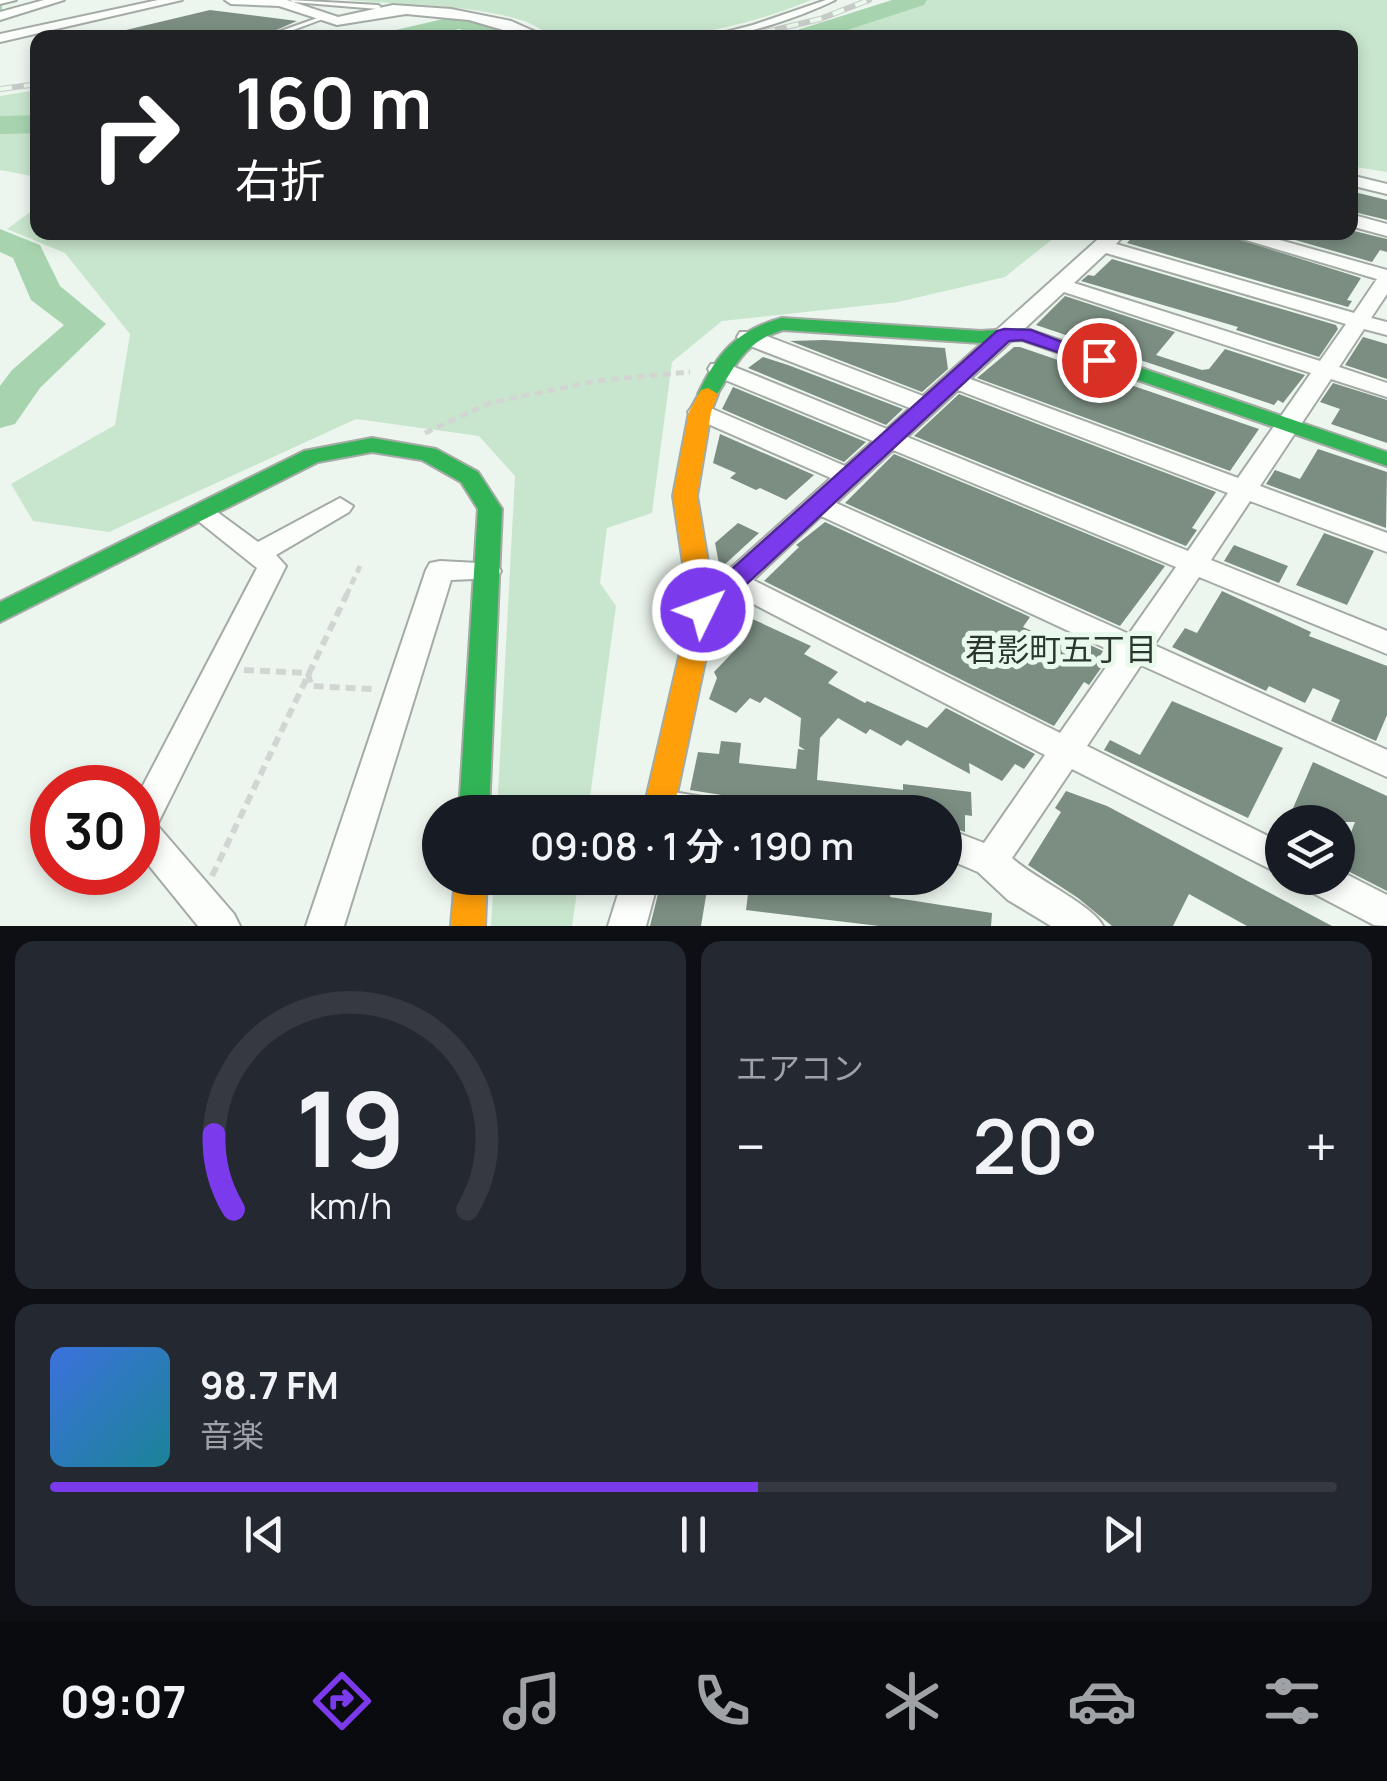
<!DOCTYPE html>
<html lang="ja">
<head>
<meta charset="utf-8">
<style>
	:root { --surface:#171b24; --page:#242831; --text:#f1f3f6; --muted:#9ea1a6; --line:#363941; --accent:#7c3aed }
	body { margin:0; font-family:Manrope,"Noto Sans JP",sans-serif; background:var(--page); color:var(--text); height:100vh; display:flex; flex-direction:column; font-size:38px; white-space:nowrap }
	* { box-sizing:border-box; margin:0 }
	p { font-size:32px; color:var(--muted) }
	.icon { flex:none; width:55px; height:55px; fill:none; stroke:currentColor; stroke-width:2; stroke-linecap:round; stroke-linejoin:round }
	.map { position:relative; height:926px; overflow:hidden }
	.sheet { display:flex; flex-direction:column; gap:15px; padding:15px; background:#0d0f14; flex:1 }
	.sheet>* { flex:none }
	.hud { position:absolute; left:30px; top:30px; width:1328px; height:210px; border-radius:20px; box-shadow:0 5px 15px #0003; background:#202124; color:#fff; overflow:hidden }
	.controls { position:absolute; left:1265px; top:805px; display:grid; gap:20px }
	.controls a { display:grid; place-items:center; width:90px; height:90px; border-radius:50%; background:var(--surface); box-shadow:0 5px 15px #0003; font-size:50px }
	.speed { position:absolute; left:30px; top:765px; display:flex; gap:20px; font-size:50px; font-weight:700; text-align:center }
	.speed>* { display:grid; place-content:center; width:130px; height:130px; border-radius:50%; background:var(--surface); box-shadow:0 5px 15px #0003; line-height:1 }
	.speed .limit { border:15px solid #d22; background:#fff; color:#111 }
	.pin { position:absolute; display:grid; place-items:center; width:85px; height:85px; color:#fff; margin:-42px; border:5px solid #fff; border-radius:50%; box-shadow:0 2px 10px #0007 }
	.me { position:absolute; width:110px; margin:-55px; rotate:48deg; stroke-linejoin:round; filter:drop-shadow(0 0 8px #0008) }
	.turn { display:flex; align-items:center; gap:35px; height:210px; padding:0 40px; font-size:45px }
	.turn .icon { width:130px; height:130px; stroke-width:2.5 }
	.turn b { display:block; font-size:70px; line-height:85px }
	.big { font-size:75px; font-weight:600; line-height:1.1 }
	.sheet .widget { flex:1; display:flex; flex-direction:column; justify-content:center; gap:15px; min-width:0; padding:0 35px; border-radius:20px; background:var(--page) }
	.sheet .dial { align-items:center; gap:0 }
	.dial svg { height:260px; overflow:visible; fill:none; stroke:var(--line); stroke-width:7; stroke-linecap:round; text-anchor:middle }
	.dial text { fill:var(--text); stroke:none }
	.song { display:flex; align-items:center; gap:30px }
	.cover { width:120px; height:120px; border-radius:15px; background:linear-gradient(135deg,hsl(220 70% 55%),hsl(190 70% 35%)) }
	.played { height:10px; border-radius:5px; background:linear-gradient(90deg,var(--accent) 55%,var(--line) 55%) }
	.keys { display:flex; justify-content:space-around; direction:ltr }
	.heat { display:flex; justify-content:space-between; align-items:center; font-size:55px; direction:ltr }
	.sheet .tiles { flex:1; display:grid; gap:15px; grid-template-columns:1fr 1fr }
	.widget:last-child { grid-column:span 2 }
	.trip { position:absolute; left:422px; top:795px; width:540px; height:100px; border-radius:50px; background:var(--surface); box-shadow:0 5px 15px #0003; font-weight:600; line-height:100px; text-align:center }
	.dock { display:flex; height:160px; justify-content:space-around; align-items:center; background:#090b0e; color:var(--muted) }
	.dock .icon { width:70px; height:70px }
	.dock .on { color:var(--accent) }
	.dock b { font-size:45px; color:var(--text) }
	.map>svg:first-child { display:block }
	.green { fill:#c8e6cd }
	.lines { fill:none; stroke-linecap:round; stroke-linejoin:round }
	.stream { stroke:#a7d4af; stroke-width:4 }
	.river { fill:#a7d4af; fill-rule:evenodd }
	.building { fill:#7c8e82 }
	.lane-casing { stroke:#a4aba5; stroke-width:4 }
	.street-casing { stroke:#a4aba5; stroke-width:4 }
	.fast-casing { stroke:#a4aba5; stroke-width:4 }
	.slow-casing { stroke:#a4aba5; stroke-width:4 }
	.path-far1 { stroke:#d2d6d3; stroke-width:5; stroke-dasharray:8 5; stroke-linecap:butt }
	.path { stroke:#d2d6d3; stroke-width:6; stroke-dasharray:10 6; stroke-linecap:butt }
	.lane { fill:#fcfefc; fill-rule:evenodd }
	.street { fill:#fcfefc; fill-rule:evenodd }
	.fast { fill:#30b455; fill-rule:evenodd }
	.slow { fill:#ff9f0a; fill-rule:evenodd }
	.rail-casing { stroke:#c7cbc8; stroke-width:6 }
	.rail { stroke:#e9f9eb; stroke-width:4; stroke-dasharray:12; stroke-linecap:butt }
	.route { fill:#7c3aed; stroke:#51269a; stroke-width:2.5 }
	.labels { text-anchor:middle; dominant-baseline:central; stroke-width:10; stroke-linejoin:round; paint-order:stroke }
	.neighbourhood-label { font-size:32px; fill:#2b372d; stroke:#e9f9eb }
</style>
</head>
<body>
<div class="map">
<svg width="1387" height="926" viewBox="0 0 1387 926">
	<rect width="100%" height="100%" fill="#ecf6ee"/>
	<path class="green" d="M346 0H811C732 33 649 46 563 37 548 36 535 24 521 20 466 4 403 5 346 0Z
		M889 0H1387V172L1350 166V38L789 37 907 5Z
		M37 90V177L0 170V96Z
		M37 207 38 232 1060 233 1005 277 898 302 722 321 672 362 652 513 607 528 600 583 616 606 588 812H497L515 476 479 436 356 419 109 532 33 521 11 484 115 425 130 334 65 253 7 229Z
		M494 878H579L572 926H491Z"/>
	<g class="lines">
		<path class="stream" d="M0 4V9"/>
		<path class="river" d="M892 0H927L924 5 823 38H785L788 33Z
			M460 15 525 33 528 38H487L459 29 425 38H380L383 33Z
			M38 115V133L0 134V116Z
			M0 229 40 245 60 286 106 324 40 388 15 424 0 428V386L12 370 64 325 31 300 13 258 0 252Z"/>
	</g>
	<path class="building" d="M210 10 297 21 258 38H126V30Z
		M1350 191 1387 200V220L1350 211Z
		M1350 230 1387 239V252L1380 250 1372 262 1267 232 1312 238 1316 232Z
		M1137 232H1216L1361 278 1347 300 1352 301 1348 307 1127 243Z
		M1112 259 1336 325 1338 329 1319 357 1236 330 1238 327 1081 281 1088 275 1094 276Z
		M1065 296 1175 332 1156 355 1202 370 1209 369 1225 349 1305 375 1283 403 1278 400 1274 405 1036 325Z
		M1363 337 1387 344V379L1345 365Z
		M824 340 945 348 948 369 922 392 790 341Z
		M1014 347H1020L1259 429 1230 471 977 378Z
		M763 357 788 365 903 409 886 425 748 368Z
		M1333 383 1387 400V443L1331 424 1340 409 1320 402Z
		M733 387 866 442 844 462 722 409Z
		M959 394 1216 492 1192 528 1197 530 1186 546 914 436Z
		M720 434 814 475 786 500 760 488 756 490 730 478 736 473 713 463Z
		M1318 449 1387 472 1386 528 1266 484 1275 470 1300 479Z
		M894 454 1165 566 1120 626 845 503Z
		M825 522 1030 617 1023 627 1064 646 1071 636 1103 651 1099 658 1106 661 1089 685 1084 682 1054 726 764 581 799 547 796 545Z
		M738 523 759 533 723 566 719 564 715 543Z
		M1324 533 1374 551 1347 605 1296 585Z
		M1234 545 1288 566 1279 583 1224 561Z
		M1222 591 1311 632 1309 636 1387 666V715L1376 741 1331 721 1340 700 1313 688 1305 703 1269 686 1266 691 1172 647 1185 628 1197 633Z
		M746 616 811 646 804 654 838 672 828 683 865 703 867 701 927 728 946 708 1035 754 1024 769 1015 764 1002 781 969 763 970 774 907 740 901 746 870 729 866 734 838 718 820 738 817 780 903 790V784L971 792 972 816 965 815V832L945 825V812H828L690 790 698 752 719 754 721 741 741 743 739 763 796 769 798 749 805 750 799 746 801 718 765 697 760 703 750 698 736 713 709 699 717 678 714 672 736 649 722 643Z
		M1172 701 1283 748 1248 818 1104 750 1110 740 1140 755Z
		M1313 762 1387 796V891L1338 866 1355 822H1287Z
		M1066 791 1107 806 1332 926H1247L1189 894 1173 926H1112L1078 898 1028 865 1061 812 1055 808Z
		M662 878H709L701 926H650Z
		M750 878H846L891 883 890 897 992 913 991 926H879L746 910Z"/>
	<g class="lines">
		<g class="lane-casing">
			<path id="lane" d="M0 0H16L0 4Z
				M290 0 378 5 381 7 378 9 293 2Z
				M826 0H835C803 16 739 38 703 38L753 25Z
				M323 16 328 17 272 38H261Z
				M531 30 533 31V33L518 38H505Z"/>
		</g>
		<g class="street-casing">
			<path id="street" d="M44 0H64L0 20V12Z
				M158 0H182L0 42V34Z
				M225 0H287L338 17 393 5 451 9 511 21 549 38H530L469 20 406 14 337 25 279 6 231 4Z
				M1350 175 1387 184V194L1350 185Z
				M1350 214 1387 224V236L1350 226Z
				M1106 232H1127L1116 244 1354 313 1377 279 1219 232H1251L1387 270V294L1371 318 1387 322V335L1364 329 1339 367 1387 383V397L1331 379 1260 486 1387 533V552L1250 501 1211 560 1387 631V654L1199 577 1154 645 1387 750V777L1141 665 1087 746 1282 843V875L1072 769 1012 858C1034 878 1094 906 1103 926H1051L1008 900 978 872 945 858V828L984 843 1045 755 736 595 722 602 712 599 708 592 712 585 831 478 692 417 688 412 692 407H708L845 466 873 441 711 374 708 369 711 364H727L887 429 910 408 740 342 737 337 740 332H756L923 396ZM1106 253 1346 324 1320 361 1074 283ZM1064 292 1311 373 1238 478 970 379ZM958 390 1228 493 1188 551 907 437ZM893 450 1176 567 1129 634 836 503ZM821 516 1116 653 1060 733 753 580Z
				M340 498 353 506 349 512 276 555 286 566 157 825 234 914 240 926H198L138 852V795L257 568 187 512 200 504 209 506 258 542Z
				M440 561 497 564 501 571 497 578 451 580 344 926H306L426 570 430 563Z
				M661 790 733 802 738 812H648L644 804 649 794Z
				M1338 870 1387 895V926L1374 925 1305 889 1300 878H1338Z
				M623 878H659L646 926H608Z"/>
		</g>
		<g class="fast-casing">
			<path id="fast" d="M782 318 981 331 1024 328 1387 452V466L1022 340 981 343 783 330C744 342 735 366 715 398H701L698 394C717 353 737 330 782 318Z
				M372 438 436 449 478 472 502 509 489 812H459L478 509 461 482 422 460 372 452 318 462 0 622V602L304 451Z"/>
		</g>
		<g class="slow-casing">
			<path id="slow" d="M708 388 718 394 711 412 697 496 716 610 673 812H643L690 610 673 496 689 412 701 390Z
				M455 878H487L485 926H451Z"/>
		</g>
		<path class="path-far1" d="M425 433 490 403 596 381 690 372
			M346 596 360 566"/>
		<path class="path" d="M244 670 308 673 311 686 373 689
			M212 876 347 594"/>
		<use href="#lane" class="lane"/>
		<use href="#street" class="street"/>
		<use href="#fast" class="fast"/>
		<use href="#slow" class="slow"/>
		<g class="rail-casing">
			<path id="rail" d="M740 38 820 19 869 0
				M0 89 38 84"/>
		</g>
		<use href="#rail" class="rail"/>
	</g>
	<path class="route" d="M1004 329 1031 330 1109 360 1099 366 1022 340 1009 341 712 616H694L690 610 694 603 997 331Z"/>
	<g class="labels">
		<g class="neighbourhood-label">
			<text x="1061" y="649">君影町五丁目</text>
		</g>
	</g>
</svg>
<div class="controls">
<a><svg class="icon" aria-label="layers" viewBox="0 0 24 24"><path d="M12 4l9 5-9 5-9-5zM3 14l9 5 9-5"/></svg></a>
</div>
<div class="speed"><div class="limit">30</div></div>
<div class="pin" style="left:1099px;top:360px;background:#d93025"><svg class="icon" aria-label="arrive" viewBox="0 0 24 24"><path d="M6 21V4h12l-3 4 3 4H6"/></svg></div>
<svg class="me" style="left:703px;top:610px" viewBox="-20 -20 40 40"><circle r="17" fill="#7c3aed" stroke="#fff" stroke-width="3"/><path d="M0-11L8 9 0 5-8 9z" fill="#fff"/></svg>
<div class="trip">09:08 · 1 分 · 190 m</div>
<div class="hud">
<div class="turn"><svg class="icon" aria-label="right" viewBox="0 0 24 24"><path d="M7 20v-9h11M14 6l5 5-5 5"/></svg><div><b>160 m</b>右折</div></div>
</div>
</div>
<section class="sheet">
<div class="tiles">
<div class="widget dial"><svg viewBox="0 0 100 80">
<path d="M14 69A42 42 0 1 1 86 69"/>
<path d="M14 69A42 42 0 0 1 8 46" stroke="#7c3aed"/>
<text x="50" y="56" font-size="32" font-weight="700">19</text>
<text x="50" y="72" font-size="11">km/h</text>
</svg></div>
<div class="widget"><p>エアコン</p>
<div class="heat"><a>−</a><b class="big">20°</b><a>+</a></div>
</div>
<div class="widget">
<div class="song"><i class="cover"></i><div><b>98.7 FM</b><p>音楽</p></div></div>
<div class="played"></div>
<div class="keys"><svg class="icon" aria-label="previous" viewBox="0 0 24 24"><path d="M18 5L8 12l10 7zM5 5v14"/></svg><svg class="icon" aria-label="pause" viewBox="0 0 24 24"><path d="M8 5v14M16 5v14"/></svg><svg class="icon" aria-label="next" viewBox="0 0 24 24"><path d="M6 5l10 7-10 7zM19 5v14"/></svg></div>
</div>
</div>
</section>
<nav class="dock">
<b>09:07</b>
<svg class="icon on" aria-label="directions" viewBox="0 0 24 24"><path d="M12 3l9 9-9 9-9-9zM9 14v-3h6M13 9l2 2-2 2"/></svg>
<svg class="icon" aria-label="music" viewBox="0 0 24 24"><path d="M9 18V5l10-2v13"/><circle cx="6" cy="18" r="3"/><circle cx="16" cy="16" r="3"/></svg>
<svg class="icon" aria-label="phone" viewBox="0 0 24 24"><path d="M5 4h4l2 5-3 2q2 4 5 5l2-3 5 2v4C11 20 4 13 5 4z"/></svg>
<svg class="icon" aria-label="climate" viewBox="0 0 24 24"><path d="M12 3v18M4 7l16 10M4 17L20 7"/></svg>
<svg class="icon" aria-label="car" viewBox="0 0 24 24"><path d="M5 17H2v-5l4-1 3-4h7l3 4 3 1v5h-3M9 17h6M6 11h13"/><circle cx="7" cy="17" r="2"/><circle cx="17" cy="17" r="2"/></svg>
<svg class="icon" aria-label="filters" viewBox="0 0 24 24"><path d="M4 7h16M4 17h16"/><circle cx="9" cy="7" r="2"/><circle cx="15" cy="17" r="2"/></svg>
</nav>
</body>
</html>
